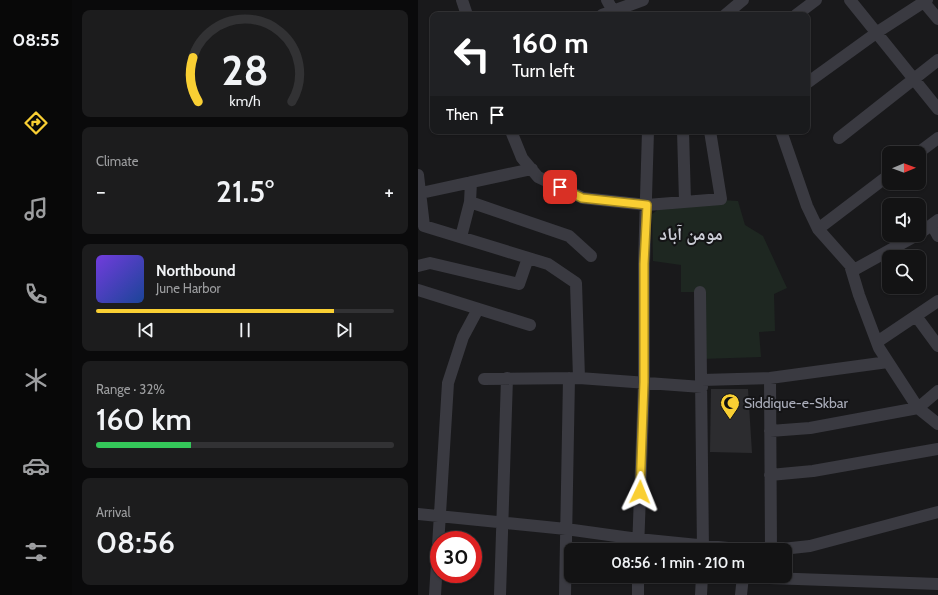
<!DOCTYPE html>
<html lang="en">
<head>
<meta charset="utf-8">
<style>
	:root { --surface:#131314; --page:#1c1c1d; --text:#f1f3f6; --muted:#9d9ea0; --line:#323234; --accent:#f9cf33 }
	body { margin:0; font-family:Cabin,"Noto Naskh Arabic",sans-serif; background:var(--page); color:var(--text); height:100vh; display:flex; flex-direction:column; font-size:15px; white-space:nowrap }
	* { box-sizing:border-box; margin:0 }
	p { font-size:13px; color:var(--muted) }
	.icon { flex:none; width:22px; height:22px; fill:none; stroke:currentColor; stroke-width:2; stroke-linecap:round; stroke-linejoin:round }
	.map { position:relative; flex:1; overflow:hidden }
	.side { display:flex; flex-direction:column; gap:10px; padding:10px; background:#0a0a0b; width:346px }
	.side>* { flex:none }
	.banner { position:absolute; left:12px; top:12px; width:380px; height:122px; border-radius:8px; box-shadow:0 1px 3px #0004,0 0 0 1px var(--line); background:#202124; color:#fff; overflow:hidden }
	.needle { width:26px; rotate:89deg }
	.controls { position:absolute; left:464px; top:146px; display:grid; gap:8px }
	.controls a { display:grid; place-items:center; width:44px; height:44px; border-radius:8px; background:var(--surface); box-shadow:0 1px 3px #0004,0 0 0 1px var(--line); font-size:20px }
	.speed { position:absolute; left:12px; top:531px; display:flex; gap:8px; font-size:20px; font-weight:700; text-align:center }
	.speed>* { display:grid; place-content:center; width:52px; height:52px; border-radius:50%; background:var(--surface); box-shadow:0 1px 3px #0004,0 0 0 1px var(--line); line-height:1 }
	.speed .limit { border:6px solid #d22; background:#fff; color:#111 }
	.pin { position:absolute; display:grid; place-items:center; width:34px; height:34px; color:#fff; margin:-17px; border-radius:8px; box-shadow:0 2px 6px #0006 }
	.me { position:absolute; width:44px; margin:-22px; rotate:2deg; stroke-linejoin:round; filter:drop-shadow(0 0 3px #0008) }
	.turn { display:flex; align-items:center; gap:14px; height:84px; padding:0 16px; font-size:18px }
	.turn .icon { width:52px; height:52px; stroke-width:2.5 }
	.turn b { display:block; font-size:28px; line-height:34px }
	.then { display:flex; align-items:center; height:38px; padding:0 16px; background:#0003; gap:8px; font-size:15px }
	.big { font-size:30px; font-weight:600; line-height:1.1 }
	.side .card { flex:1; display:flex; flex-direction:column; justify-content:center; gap:6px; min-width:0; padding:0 14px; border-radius:8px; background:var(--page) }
	.side .dial { align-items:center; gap:0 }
	.dial svg { height:104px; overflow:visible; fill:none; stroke:var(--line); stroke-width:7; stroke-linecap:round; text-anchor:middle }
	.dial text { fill:var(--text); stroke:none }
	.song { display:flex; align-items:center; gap:12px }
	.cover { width:48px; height:48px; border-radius:6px; background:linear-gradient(135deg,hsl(260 70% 55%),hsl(220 70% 35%)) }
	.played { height:4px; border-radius:2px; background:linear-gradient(90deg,var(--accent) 80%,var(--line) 80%) }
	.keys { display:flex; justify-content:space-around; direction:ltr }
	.heat { display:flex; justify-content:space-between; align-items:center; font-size:22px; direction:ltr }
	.charge { height:6px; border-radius:3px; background:linear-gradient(90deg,#34c759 32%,var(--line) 0) }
	.trip { position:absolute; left:146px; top:543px; width:228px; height:40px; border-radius:8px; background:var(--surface); box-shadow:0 1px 3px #0004,0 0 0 1px var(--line); font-weight:600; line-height:40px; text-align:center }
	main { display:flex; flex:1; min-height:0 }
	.tab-bar { display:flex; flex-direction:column; width:72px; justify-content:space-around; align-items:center; background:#080808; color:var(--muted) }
	.tab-bar .icon { width:28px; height:28px }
	.tab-bar .active { color:var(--accent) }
	.tab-bar b { font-size:18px; color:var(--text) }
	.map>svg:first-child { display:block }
	.green { fill:#1e2721 }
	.building { fill:#2c2c2f }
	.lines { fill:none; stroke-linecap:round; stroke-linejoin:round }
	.minor { stroke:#3a3a41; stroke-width:12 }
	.route-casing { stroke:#a28721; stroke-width:10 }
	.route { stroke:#f9cf33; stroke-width:7 }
	.labels { text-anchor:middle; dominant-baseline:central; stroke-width:4; stroke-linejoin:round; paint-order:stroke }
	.poi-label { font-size:14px; fill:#abaebb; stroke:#141416; text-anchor:start }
	.district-label { font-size:18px; font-weight:bold; fill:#ccced7; stroke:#141416 }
</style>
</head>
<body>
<main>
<nav class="tab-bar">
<b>08:55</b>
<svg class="icon active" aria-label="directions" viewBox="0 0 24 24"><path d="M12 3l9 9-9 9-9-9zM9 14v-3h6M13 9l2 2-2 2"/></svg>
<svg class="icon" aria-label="music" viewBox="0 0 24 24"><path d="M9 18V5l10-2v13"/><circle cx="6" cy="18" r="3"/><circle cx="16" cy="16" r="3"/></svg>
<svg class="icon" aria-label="phone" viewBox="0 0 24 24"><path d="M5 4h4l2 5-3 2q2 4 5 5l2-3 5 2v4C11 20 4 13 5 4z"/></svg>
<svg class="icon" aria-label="climate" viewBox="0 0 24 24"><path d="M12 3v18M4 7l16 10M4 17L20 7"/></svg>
<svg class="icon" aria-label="car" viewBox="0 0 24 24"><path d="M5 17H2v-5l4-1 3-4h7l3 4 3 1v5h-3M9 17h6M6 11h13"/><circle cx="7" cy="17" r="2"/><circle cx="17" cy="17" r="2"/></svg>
<svg class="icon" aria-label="filters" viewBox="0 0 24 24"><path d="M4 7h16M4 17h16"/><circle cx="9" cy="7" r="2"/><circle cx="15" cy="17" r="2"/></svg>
</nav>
<section class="side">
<div class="card dial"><svg viewBox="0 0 100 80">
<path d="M14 69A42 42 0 1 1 86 69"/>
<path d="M14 69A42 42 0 0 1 10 35" stroke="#f9cf33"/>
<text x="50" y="56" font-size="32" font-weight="700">28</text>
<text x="50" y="72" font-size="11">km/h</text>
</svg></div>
<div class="card"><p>Climate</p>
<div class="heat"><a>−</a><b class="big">21.5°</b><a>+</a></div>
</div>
<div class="card">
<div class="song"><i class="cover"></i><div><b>Northbound</b><p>June Harbor</p></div></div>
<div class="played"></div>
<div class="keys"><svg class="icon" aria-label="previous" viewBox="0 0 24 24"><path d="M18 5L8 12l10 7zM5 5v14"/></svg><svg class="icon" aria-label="pause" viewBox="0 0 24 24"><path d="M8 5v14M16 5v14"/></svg><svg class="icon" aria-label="next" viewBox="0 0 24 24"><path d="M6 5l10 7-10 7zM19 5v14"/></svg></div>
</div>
<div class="card"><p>Range · 32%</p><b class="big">160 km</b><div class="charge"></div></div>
<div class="card"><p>Arrival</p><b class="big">08:56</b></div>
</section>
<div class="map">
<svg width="520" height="595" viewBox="0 0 520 595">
	<rect width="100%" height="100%" fill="#19191b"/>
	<path class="green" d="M303 200 320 201 327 225 345 236 369 288 356 294 357 331 341 332 343 357 283 359V292H263V265L235 261 234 214 241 209Z"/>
	<path class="building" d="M293 389H330L334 453 292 452Z"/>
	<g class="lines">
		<path class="minor" d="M44 0 49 15
			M189 0 197 15
			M432 0 520 109
			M504 0 520 19
			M184 15 225 0
			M307 15 325 0
			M378 15 398 0
			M389 83 461 31 509 0
			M93 131 104 158 120 177 165 198 229 205 303 199 292 131
			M265 131 267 201
			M363 131 389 206 400 229 432 265 441 295 461 348 500 408 520 424
			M421 138 520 60
			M500 153 520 138
			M0 175 6 226 130 264 158 283 161 378 66 379
			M53 182 52 202 151 236 173 256
			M3 193 114 169
			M514 225 520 236
			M400 229 471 175
			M501 234 520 220
			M43 237 52 202
			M0 266 12 263 101 284 110 258
			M434 271 499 235
			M0 290 112 325
			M282 292 285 550
			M498 316 520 346
			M459 342 520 301
			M161 378 284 387
			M352 378 353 550
			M284 380 352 378 470 362
			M352 431 392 428 500 408 520 391
			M352 475 395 471 520 449
			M0 514 148 529 220 539 330 550
			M220 550 226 383V264L230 131
			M355 550 392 546 520 512
			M324 577 520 584
			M17 595 30 383 45 337 60 309
			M82 595 89 378
			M147 595 151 378
			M220 595V576
			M283 595 284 576
			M323 595 325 576"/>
	</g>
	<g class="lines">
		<g class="route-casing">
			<path id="route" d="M142 187 164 198 229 205 226 264V382L222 492"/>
		</g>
		<use href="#route" class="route"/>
	</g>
	<defs>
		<g id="mosque-pin" transform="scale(1)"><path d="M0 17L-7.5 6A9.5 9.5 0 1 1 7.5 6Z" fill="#f9cf33" stroke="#141416"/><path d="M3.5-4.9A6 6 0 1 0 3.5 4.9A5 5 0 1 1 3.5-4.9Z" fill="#111"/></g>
	</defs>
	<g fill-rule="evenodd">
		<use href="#mosque-pin" x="312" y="403"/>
	</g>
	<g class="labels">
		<g class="poi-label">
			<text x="326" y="403">Siddique-e-Skbar</text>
		</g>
		<g class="district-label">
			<text x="273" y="234">مومن آباد</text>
		</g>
	</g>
</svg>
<div class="controls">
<a><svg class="needle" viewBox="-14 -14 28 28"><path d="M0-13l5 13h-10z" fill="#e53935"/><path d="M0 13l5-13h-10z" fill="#9d9ea0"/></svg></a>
<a><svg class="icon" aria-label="sound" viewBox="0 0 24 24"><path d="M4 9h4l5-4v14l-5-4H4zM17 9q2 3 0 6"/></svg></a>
<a><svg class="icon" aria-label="search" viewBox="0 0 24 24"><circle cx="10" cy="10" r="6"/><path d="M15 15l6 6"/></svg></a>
</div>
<div class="speed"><div class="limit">30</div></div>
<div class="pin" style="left:142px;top:187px;background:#d93025"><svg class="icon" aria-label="arrive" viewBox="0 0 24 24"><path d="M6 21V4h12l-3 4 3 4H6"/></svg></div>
<svg class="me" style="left:222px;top:492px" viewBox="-20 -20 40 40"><path d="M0-17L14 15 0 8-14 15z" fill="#f9cf33" stroke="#fff" stroke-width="4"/></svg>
<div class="trip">08:56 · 1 min · 210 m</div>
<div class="banner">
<div class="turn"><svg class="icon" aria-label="left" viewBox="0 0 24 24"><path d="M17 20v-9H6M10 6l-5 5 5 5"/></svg><div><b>160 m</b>Turn left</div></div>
<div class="then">Then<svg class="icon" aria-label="arrive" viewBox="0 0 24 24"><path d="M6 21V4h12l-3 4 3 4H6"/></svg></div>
</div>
</div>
</main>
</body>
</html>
